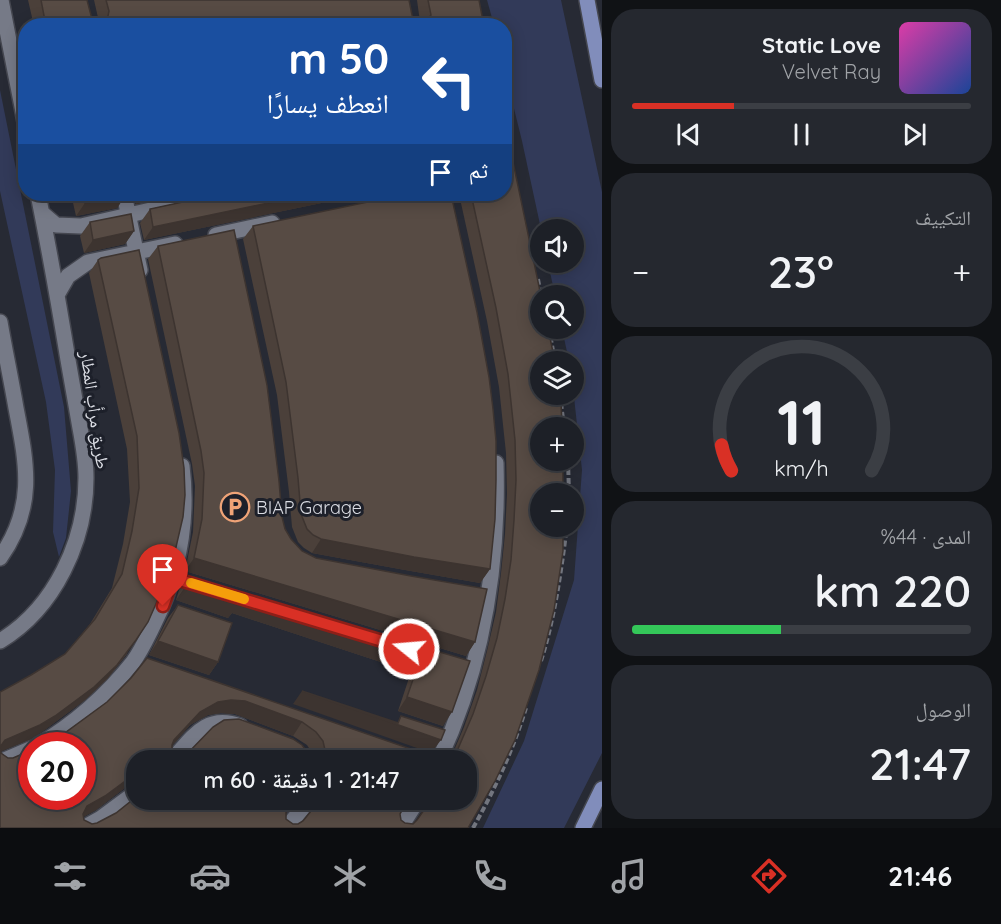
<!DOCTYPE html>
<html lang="ar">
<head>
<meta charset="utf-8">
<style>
	:root { --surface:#1d2027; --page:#25282f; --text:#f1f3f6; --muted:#a0a3a7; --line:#3b3e44; --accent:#d93025 }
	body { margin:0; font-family:Quicksand,"Noto Naskh Arabic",sans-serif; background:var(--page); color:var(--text); direction:rtl; height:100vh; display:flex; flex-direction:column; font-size:22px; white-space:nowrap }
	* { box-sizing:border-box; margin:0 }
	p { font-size:20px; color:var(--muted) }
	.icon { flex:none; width:33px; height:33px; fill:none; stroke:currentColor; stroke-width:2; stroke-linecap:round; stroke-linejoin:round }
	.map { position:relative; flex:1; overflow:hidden; direction:ltr }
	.side { display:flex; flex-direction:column; gap:9px; padding:9px; background:#101215; width:399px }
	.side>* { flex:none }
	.guide { position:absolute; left:18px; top:18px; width:494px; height:183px; border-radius:24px; box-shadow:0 3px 15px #0003,0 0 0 2px var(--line); direction:rtl; background:#1a4fa0; color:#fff; overflow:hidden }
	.controls { position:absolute; left:530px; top:219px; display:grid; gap:12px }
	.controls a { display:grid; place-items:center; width:54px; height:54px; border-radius:50%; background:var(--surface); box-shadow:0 3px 15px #0003,0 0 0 2px var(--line); font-size:30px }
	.speed { position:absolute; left:18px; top:732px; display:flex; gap:12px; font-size:30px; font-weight:700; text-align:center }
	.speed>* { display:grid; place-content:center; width:78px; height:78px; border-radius:50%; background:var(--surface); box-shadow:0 3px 15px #0003,0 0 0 2px var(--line); line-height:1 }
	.speed .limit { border:9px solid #d22; background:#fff; color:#111 }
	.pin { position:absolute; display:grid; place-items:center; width:51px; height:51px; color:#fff; margin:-62px -26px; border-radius:50% 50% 50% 0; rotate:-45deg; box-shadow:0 0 6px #0007 }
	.pin .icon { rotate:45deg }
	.me { position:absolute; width:66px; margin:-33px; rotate:287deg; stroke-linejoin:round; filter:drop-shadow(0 0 4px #0008) }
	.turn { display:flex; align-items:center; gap:21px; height:126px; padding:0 24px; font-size:27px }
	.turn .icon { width:78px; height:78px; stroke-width:2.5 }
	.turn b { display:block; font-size:42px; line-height:51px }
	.then { display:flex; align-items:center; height:57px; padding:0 24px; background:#0003; gap:12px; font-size:22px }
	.big { font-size:45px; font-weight:600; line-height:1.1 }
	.side .widget { flex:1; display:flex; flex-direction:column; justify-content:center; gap:9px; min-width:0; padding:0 21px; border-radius:24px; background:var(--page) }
	.side .dial { align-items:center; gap:0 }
	.dial svg { height:156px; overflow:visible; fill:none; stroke:var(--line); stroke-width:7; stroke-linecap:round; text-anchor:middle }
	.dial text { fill:var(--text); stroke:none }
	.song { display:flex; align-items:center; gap:18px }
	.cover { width:72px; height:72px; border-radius:9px; background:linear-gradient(135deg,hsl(320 70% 55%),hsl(220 70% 35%)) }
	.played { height:6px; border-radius:3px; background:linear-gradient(90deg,var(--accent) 30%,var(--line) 30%) }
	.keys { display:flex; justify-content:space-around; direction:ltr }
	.heat { display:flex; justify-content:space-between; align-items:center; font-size:33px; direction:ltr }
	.charge { height:9px; border-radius:4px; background:linear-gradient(90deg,#34c759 44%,var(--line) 0) }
	.trip { position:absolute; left:126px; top:750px; width:351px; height:60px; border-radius:24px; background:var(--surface); box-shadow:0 3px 15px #0003,0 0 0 2px var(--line); font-weight:600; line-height:60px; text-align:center; direction:rtl }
	.tabs { display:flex; height:96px; justify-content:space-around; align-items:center; background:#0c0d10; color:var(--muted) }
	.tabs .icon { width:42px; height:42px }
	.tabs .on { color:var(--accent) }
	.tabs b { font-size:27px; color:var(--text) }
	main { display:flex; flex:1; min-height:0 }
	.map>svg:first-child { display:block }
	.green { fill:#323a59 }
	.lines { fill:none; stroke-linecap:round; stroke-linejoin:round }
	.service-casing { stroke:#454750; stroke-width:18 }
	.primary-casing { stroke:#454750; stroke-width:18 }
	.path { stroke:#73767f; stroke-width:4; stroke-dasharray:6 3; stroke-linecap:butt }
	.service { stroke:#767a87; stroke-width:15 }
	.primary { stroke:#818dbb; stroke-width:15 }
	.wall { fill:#4b403a; fill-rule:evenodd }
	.shaded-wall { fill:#3d3430 }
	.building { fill:#574b44; stroke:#3d3430; stroke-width:1.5; fill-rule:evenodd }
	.route-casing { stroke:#8d1f18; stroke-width:15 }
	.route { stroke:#d93025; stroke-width:10 }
	.slow { stroke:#f59e0b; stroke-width:10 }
	.labels { text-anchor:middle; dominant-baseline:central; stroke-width:6; stroke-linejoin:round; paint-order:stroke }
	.street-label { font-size:18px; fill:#dadce3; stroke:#1d202a }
	.poi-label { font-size:18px; fill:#dadce3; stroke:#1d202a; text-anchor:start }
</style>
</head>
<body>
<main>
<section class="side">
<div class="widget">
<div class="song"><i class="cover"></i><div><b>Static Love</b><p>Velvet Ray</p></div></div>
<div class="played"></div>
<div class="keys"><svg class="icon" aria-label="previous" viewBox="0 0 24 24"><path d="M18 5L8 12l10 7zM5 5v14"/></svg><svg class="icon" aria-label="pause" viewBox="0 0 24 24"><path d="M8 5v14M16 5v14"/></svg><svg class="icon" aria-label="next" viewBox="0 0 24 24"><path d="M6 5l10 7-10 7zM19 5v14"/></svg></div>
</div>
<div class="widget"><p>التكييف</p>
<div class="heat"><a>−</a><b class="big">23°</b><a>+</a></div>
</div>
<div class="widget dial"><svg viewBox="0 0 100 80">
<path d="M14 69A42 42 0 1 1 86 69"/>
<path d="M14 69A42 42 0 0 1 9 56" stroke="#d93025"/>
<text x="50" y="56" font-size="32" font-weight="700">11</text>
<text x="50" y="72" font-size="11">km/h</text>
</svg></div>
<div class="widget"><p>المدى · 44%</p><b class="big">220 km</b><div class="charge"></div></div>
<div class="widget"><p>الوصول</p><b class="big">21:47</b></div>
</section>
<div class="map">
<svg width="602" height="828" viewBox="0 0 602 828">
	<rect width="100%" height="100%" fill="#272a34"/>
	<path class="green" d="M487 0H561L602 192V753L564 828H483L524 741 574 580 582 470 573 388V362L569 361 562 329 573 328V296L555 295 548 263 573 262V230L541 229 522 141 504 68V26L494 25Z
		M0 90 64 407 71 491 66 538 59 557 53 532 55 470 46 402 0 191Z"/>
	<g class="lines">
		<g class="service-casing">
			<path id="service" d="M1 0 26 127
				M124 194 140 270
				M42 213 56 225 81 226 168 206
				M216 235 272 223
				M57 295 68 276 88 262 175 244
				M0 322C5 351 11 379 16 408 27 465 36 507 0 558
				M0 641C55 608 86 540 86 478 86 462 83 444 80 428 76 405 72 383 68 360 59 305 49 249 38 194
				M37 746C74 724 106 696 133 662 141 651 147 638 153 626 178 576 189 522 182 466
				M172 760C192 738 206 713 240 726
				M439 760C483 666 499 567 496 463
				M0 762 32 748
				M83 828 101 818 136 792
				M286 828 302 809 308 800
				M400 828 418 800"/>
		</g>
		<g class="primary-casing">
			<path id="primary" d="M587 0 602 80
				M583 828 602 789"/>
		</g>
		<path class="path" d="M538 279 541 296
			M549 328 555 362
			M560 394 564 428
			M568 460 569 494
			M541 661C555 617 561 572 567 526
			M473 828C495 789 513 750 526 708"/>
		<use href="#service" class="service"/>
		<use href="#primary" class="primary"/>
	</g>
	<path class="wall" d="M28 0H87L92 19 96 22H99L94 0H409L412 15 414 19 419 22H420L417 0H479L484 26H34Z
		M71 194H126L117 208 76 216Z
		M133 194H182L136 204Z
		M220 194H365L144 240 140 223 150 209Z
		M459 194H504L540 394 468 828H0V692L31 675 65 654 90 624 112 588 123 544 130 502 127 449 89 273 98 260 179 433 127 654 108 678 85 700 46 729 31 739 0 751 1 753 8 758H13L51 741 66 732 107 702 131 678 431 756H450L452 755 464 727 477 690 487 651 496 612 501 573 505 534 507 494 506 453 499 387 487 321ZM221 713 235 714 293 736 307 745 314 756H312L308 753 179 756 172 750V746L190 725 208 715ZM136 760H466V800H427L426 805 416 822 413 824 405 823 401 820 400 814 408 800H317L316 803 303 821 298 824H293L286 819V813L296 800 92 824 84 820 83 817 96 810 130 784 136 783Z
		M90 222 134 231 125 244 84 253 80 236Z
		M253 226 490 569 480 583 405 570 312 553 304 548 298 542 292 527 289 492 277 395 243 239Z
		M158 246 282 517 285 529 291 539 302 551 475 642 466 656 185 571 193 532 195 486 192 464 148 259Z
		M188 577 470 661 443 726 398 711 411 672 232 613 228 618 176 600 179 590Z
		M178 605 218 662 209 675 149 655 168 618Z"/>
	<path class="shaded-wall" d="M143 194H182L136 204Z
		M311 194H365L144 240 153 227Z
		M126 195 117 208 76 216 85 203Z
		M134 231 125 244 84 253 93 240Z
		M321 539 490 569 480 583 405 570 312 553Z
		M194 558 475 642 466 656 185 571Z
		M185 587 240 599 420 659 411 672 232 613 228 618 176 600Z
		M136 640 108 678 85 700 46 729 31 739 0 752V747L5 740Z
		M158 641 218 662 209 675 149 655Z
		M302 691 441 740 431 753 293 704Z
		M407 697 452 712 443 726 398 711Z
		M231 700 245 701 302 722 293 736 235 714 221 713 208 715 190 725 165 754 174 740 200 712 218 702Z
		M136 773V783L130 784 96 810 78 820 87 806Z"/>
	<path class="building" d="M41 0H87L92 19 96 22H102L108 16 109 11 106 0H409L412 15 414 19 419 22 427 20 431 15 428 0H479L484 26H46Z
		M504 119 541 296H540V328H548L555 362H540V394H560L561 400 562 428H540V460H563V494H540V526H563V551L554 610 539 670 515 740 495 781 468 828H0V748L1 753 8 758H13L32 750V796H82V746H41L51 741 66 732 107 702 131 678 147 658 431 756H437L441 753 445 756H450L457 751 473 714 486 676 497 638 505 599 511 560 514 520 516 480 515 440 508 374 496 308 471 194H504ZM231 700 245 701 302 722 316 732 323 741 325 750 321 755 312 756 308 753 302 745 293 739 239 719 224 720 213 727 185 756H179L172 750V745L174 740 200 712 218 702ZM136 760H466V800H431L417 820 413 824 405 823 401 820 400 814 408 800H320L303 821 298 824H293L286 819V812L296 800H136V797L116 813 97 823 92 824 84 820 83 814 87 806 105 796 136 773Z
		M83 194H126V195L85 203Z
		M220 194H311L153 227 150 209Z
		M406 194H451L477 312 489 377 493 409 496 441V480L495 519 490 569 414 557 321 539 313 535 307 529 301 514 298 478 286 382 253 226Z
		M131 214 134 231 93 240 90 222Z
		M234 230 267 385 279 481 282 517 285 529 291 539 302 551 316 558 411 576 487 589 475 642 194 558 202 519 204 473 201 451 158 246Z
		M139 250 179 433 184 468 185 495 183 517 173 560 166 581 148 622 136 640 117 665 94 687 55 716 40 725 5 740 0 747V692L31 675 65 654 95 619 122 574 132 531 139 488 137 436 98 260 101 258Z
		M188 577 470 661 452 712 407 697 420 659 240 599 238 605 185 587Z
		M178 605 232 623 218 662 158 641Z
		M302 691 398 723 401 716 445 730 441 740Z"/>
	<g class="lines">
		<g class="route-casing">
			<path id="route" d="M163 606 173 578 409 649"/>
		</g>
		<use href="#route" class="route"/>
		<path class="slow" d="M191 583 244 599"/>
	</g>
	<defs>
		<g id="parking-ring" transform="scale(1.5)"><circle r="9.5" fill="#1d202a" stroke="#efa377" stroke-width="1.5"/><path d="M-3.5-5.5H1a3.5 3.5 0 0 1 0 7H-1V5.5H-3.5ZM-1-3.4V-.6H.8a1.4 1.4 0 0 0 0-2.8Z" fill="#efa377"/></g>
	</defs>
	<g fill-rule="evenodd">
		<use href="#parking-ring" x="235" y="507"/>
	</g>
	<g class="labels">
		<g class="street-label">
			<text transform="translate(95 410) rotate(82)">طريق مرأب المطار</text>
		</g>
		<g class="poi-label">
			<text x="256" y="507">BIAP Garage</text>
		</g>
	</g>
</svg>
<div class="controls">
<a><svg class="icon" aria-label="sound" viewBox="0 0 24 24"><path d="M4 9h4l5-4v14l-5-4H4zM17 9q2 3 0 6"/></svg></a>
<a><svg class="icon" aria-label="search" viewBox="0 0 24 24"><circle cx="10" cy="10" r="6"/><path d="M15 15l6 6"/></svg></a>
<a><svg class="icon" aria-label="layers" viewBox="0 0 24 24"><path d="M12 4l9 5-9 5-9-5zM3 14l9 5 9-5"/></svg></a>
<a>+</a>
<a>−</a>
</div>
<div class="speed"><div class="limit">20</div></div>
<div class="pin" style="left:163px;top:606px;background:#d93025"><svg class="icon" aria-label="arrive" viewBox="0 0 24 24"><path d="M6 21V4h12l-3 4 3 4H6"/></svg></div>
<svg class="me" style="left:409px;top:649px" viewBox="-20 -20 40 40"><circle r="17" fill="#d93025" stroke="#fff" stroke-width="3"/><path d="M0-11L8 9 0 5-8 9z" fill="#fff"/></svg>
<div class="trip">21:47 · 1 دقيقة · 60 m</div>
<div class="guide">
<div class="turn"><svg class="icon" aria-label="left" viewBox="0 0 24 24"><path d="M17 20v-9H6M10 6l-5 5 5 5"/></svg><div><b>50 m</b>انعطف يسارًا</div></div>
<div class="then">ثم<svg class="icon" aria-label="arrive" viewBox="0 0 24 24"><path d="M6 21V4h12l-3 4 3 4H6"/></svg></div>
</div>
</div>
</main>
<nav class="tabs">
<b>21:46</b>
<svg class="icon on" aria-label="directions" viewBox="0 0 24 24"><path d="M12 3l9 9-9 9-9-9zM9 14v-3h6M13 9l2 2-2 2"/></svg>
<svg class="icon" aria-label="music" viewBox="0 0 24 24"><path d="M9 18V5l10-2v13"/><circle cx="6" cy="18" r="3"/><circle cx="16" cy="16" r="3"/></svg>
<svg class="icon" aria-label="phone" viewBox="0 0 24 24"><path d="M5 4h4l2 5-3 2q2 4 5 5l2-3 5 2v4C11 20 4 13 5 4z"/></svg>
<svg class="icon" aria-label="climate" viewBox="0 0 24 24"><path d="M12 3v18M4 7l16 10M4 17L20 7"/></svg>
<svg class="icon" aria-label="car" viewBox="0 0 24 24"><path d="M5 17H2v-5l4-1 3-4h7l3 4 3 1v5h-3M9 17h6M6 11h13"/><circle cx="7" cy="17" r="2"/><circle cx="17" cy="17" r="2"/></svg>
<svg class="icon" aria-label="filters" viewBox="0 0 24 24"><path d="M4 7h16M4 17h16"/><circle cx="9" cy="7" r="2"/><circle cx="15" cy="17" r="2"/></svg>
</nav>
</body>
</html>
